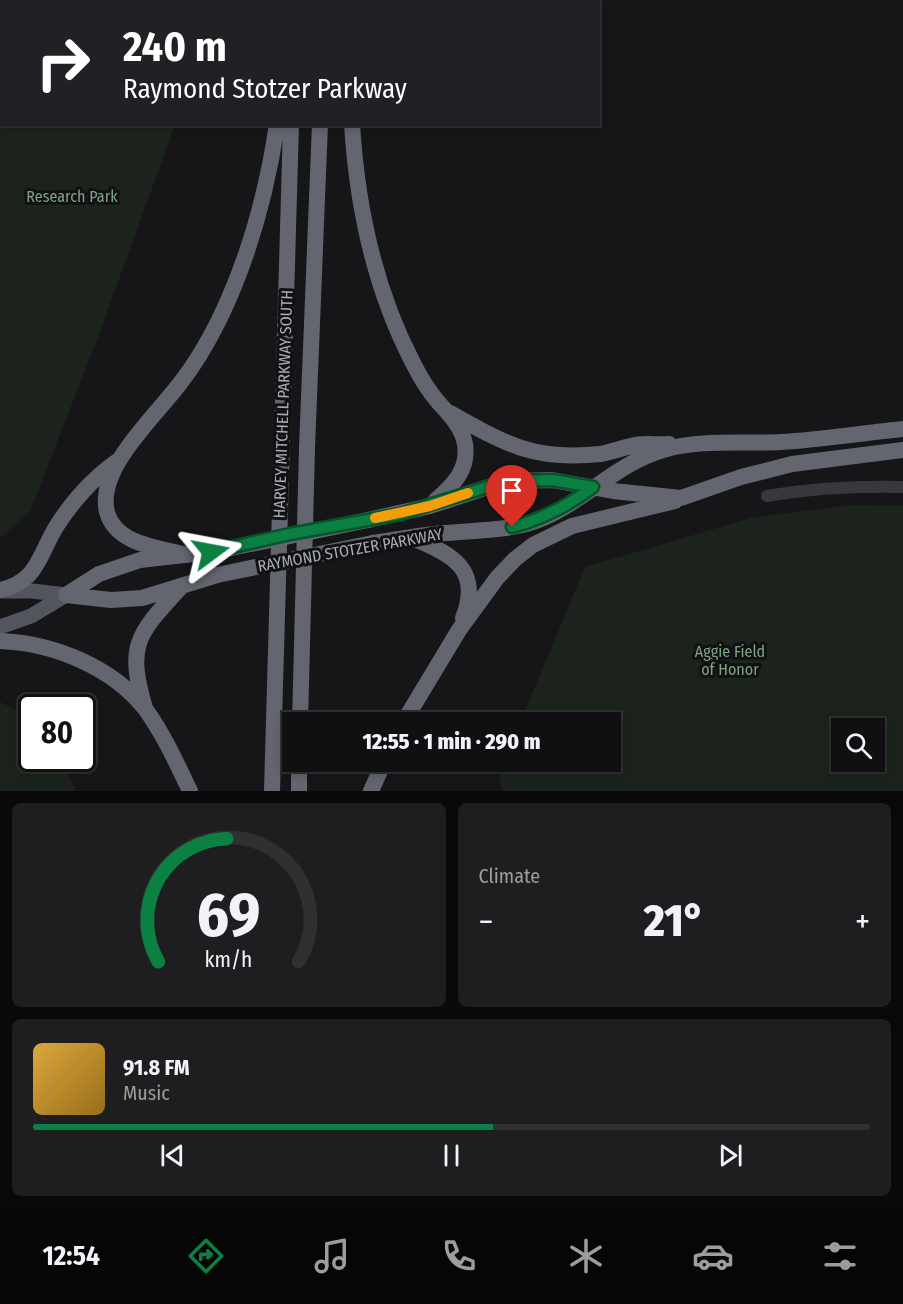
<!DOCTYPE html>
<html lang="en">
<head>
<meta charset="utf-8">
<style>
	:root { --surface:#101012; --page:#1e1e20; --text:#f1f3f6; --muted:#9c9d9f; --line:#303032; --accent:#0b8043 }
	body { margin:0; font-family:"Fira Sans Condensed",sans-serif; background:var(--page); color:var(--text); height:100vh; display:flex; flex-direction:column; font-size:22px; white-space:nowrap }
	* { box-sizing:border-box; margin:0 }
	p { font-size:20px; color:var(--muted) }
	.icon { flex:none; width:33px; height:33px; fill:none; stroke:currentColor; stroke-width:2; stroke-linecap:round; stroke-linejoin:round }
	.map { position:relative; height:791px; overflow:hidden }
	.sheet { display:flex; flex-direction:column; gap:12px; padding:12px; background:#09090a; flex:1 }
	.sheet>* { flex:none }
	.banner { position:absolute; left:0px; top:0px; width:600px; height:126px; box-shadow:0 3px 9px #0003,0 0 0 2px var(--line); background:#202124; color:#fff; overflow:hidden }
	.fabs { position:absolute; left:831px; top:718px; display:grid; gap:12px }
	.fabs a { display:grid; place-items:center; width:54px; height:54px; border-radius:0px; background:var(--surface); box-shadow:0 3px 9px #0003,0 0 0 2px var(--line); font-size:30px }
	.speed { position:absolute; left:18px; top:694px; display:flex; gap:12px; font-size:30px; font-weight:700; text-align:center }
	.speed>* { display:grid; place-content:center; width:78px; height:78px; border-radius:50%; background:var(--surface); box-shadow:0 3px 9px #0003,0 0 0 2px var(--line); line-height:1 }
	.speed .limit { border:3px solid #111; border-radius:9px; background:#fff; color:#111 }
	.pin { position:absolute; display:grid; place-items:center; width:51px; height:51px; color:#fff; margin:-62px -26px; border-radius:50% 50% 50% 0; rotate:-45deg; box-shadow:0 0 6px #0007 }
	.pin .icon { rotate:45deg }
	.me { position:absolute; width:66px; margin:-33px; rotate:77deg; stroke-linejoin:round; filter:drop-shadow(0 0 4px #0008) }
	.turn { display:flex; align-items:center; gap:21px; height:126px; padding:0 24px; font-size:27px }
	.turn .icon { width:78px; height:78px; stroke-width:2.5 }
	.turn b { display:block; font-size:42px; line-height:51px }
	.big { font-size:45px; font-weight:800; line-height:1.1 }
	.sheet .tile { flex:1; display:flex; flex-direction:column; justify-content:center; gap:9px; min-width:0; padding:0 21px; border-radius:9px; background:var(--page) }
	.sheet .dial { align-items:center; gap:0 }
	.dial svg { height:156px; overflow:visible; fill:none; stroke:var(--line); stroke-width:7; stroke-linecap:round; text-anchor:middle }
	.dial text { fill:var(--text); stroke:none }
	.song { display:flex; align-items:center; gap:18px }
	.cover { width:72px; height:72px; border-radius:9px; background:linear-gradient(135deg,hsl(40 70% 55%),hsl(40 70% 35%)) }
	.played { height:6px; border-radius:3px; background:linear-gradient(90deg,var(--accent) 55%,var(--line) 55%) }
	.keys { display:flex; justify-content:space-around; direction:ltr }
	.heat { display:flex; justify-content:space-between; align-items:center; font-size:33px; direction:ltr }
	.sheet .tiles { flex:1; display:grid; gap:12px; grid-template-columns:1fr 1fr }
	.tile:last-child { grid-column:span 2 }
	.trip { position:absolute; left:282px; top:712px; width:339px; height:60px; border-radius:0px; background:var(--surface); box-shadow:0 3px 9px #0003,0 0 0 2px var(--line); font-weight:800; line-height:60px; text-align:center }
	.tabs { display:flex; height:96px; justify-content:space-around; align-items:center; background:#060607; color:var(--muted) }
	.tabs .icon { width:42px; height:42px }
	.tabs .on { color:var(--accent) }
	.tabs b { font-size:27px; color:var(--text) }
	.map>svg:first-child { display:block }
	.green { fill:#1c231d; fill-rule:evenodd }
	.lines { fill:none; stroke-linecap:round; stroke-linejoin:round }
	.minor { stroke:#37383d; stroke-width:12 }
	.major { stroke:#53555c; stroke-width:15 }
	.highway { stroke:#63666e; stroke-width:16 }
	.highway-bridge { stroke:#63666e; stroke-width:16 }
	.route-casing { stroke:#07532c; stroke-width:15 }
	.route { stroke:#0b8043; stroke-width:10 }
	.slow { stroke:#f59e0b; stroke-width:10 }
	.labels { text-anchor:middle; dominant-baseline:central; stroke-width:6; stroke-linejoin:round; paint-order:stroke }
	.park-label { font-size:16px; fill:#7fa381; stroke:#111113 }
	.street-label { font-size:16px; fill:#a8adb8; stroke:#111113 }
</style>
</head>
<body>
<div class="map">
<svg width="903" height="791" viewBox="0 0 903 791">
	<rect width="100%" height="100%" fill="#161618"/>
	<path class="green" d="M0 0H205L2 2V124L175 125 98 337 30 512 0 538Z
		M853 505 903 506V791H503L499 775 504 762H610V723H520L585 567 755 517ZM842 729H874V762H842Z
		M0 702 31 717 32 759H61L76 791H0Z"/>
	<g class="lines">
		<path class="minor" d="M767 496C813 488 857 486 903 487"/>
		<path class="major" d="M0 591H32L66 595
			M0 627 31 616 66 595"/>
		<path class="highway" d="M345 0V2
			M289 2V0
			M326 2V0
			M352 124C357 206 375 290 413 363 420 377 428 390 438 402 449 414 462 427 465 444 469 470 453 485 435 501
			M450 413C505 444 534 461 600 454 612 452 624 447 636 445 647 443 658 445 669 444
			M368 520 430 506 497 484 514 481 552 480 613 491 681 498 741 477 792 464 903 450
			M412 538C453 554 482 570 463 618
			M373 543C397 539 421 535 446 533 476 530 507 531 536 521 582 504 615 464 663 450 701 439 742 444 781 442 821 440 862 433 903 429
			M187 555C160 548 116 545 107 512 96 468 157 415 181 382 196 363 208 342 219 320 249 258 267 192 277 124
			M0 590C38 581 38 557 56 527 71 503 93 478 116 462
			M66 595 111 600 142 598 217 575
			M66 595 99 574 140 560 211 552
			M0 641C53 643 113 667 146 710 164 735 177 764 190 791
			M145 708C126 644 138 634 180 588
			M300 723 307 448 320 124
			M403 723 459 630 497 578 515 559 533 545 572 526 675 501
			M272 791 291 124
			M299 791V762
			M371 791 384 762"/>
		<path class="highway-bridge" d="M211 552 368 520
			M217 575 373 543"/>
	</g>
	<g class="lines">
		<g class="route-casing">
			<path id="route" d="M211 552 290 534 400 514 497 484 514 481 552 480 593 487C568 506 543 519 512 527"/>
		</g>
		<use href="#route" class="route"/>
		<path class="slow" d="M375 518 430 506 468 493"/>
	</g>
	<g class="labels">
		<g class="park-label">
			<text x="72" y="196">Research Park</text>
			<text x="730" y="651">Aggie Field<tspan x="730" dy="18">of Honor</tspan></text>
		</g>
		<g class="street-label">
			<text transform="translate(283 404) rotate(-88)">HARVEY MITCHELL PARKWAY SOUTH</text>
			<text transform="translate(350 550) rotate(-10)">RAYMOND STOTZER PARKWAY</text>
		</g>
	</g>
</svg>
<div class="fabs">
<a><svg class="icon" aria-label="search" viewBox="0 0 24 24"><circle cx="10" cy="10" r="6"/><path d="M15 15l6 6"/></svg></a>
</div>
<div class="speed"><div class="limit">80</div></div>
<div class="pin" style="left:512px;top:527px;background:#d93025"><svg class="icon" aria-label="arrive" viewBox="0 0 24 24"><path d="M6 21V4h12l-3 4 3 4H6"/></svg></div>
<svg class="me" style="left:211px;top:552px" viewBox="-20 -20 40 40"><path d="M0-17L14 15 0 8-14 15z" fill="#0b8043" stroke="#fff" stroke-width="4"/></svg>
<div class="trip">12:55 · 1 min · 290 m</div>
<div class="banner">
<div class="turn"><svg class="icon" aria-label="right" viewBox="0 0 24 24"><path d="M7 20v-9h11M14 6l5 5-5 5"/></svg><div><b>240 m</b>Raymond Stotzer Parkway</div></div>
</div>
</div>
<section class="sheet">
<div class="tiles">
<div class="tile dial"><svg viewBox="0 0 100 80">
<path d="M14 69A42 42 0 1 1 86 69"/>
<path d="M14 69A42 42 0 0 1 49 6" stroke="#0b8043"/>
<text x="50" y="56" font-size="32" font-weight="700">69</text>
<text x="50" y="72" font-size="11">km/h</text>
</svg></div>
<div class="tile"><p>Climate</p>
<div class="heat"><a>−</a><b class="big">21°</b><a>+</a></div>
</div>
<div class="tile">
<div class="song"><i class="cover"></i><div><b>91.8 FM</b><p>Music</p></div></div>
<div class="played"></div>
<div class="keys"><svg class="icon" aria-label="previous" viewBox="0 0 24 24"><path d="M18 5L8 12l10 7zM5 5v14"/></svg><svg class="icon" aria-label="pause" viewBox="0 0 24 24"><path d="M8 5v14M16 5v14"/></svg><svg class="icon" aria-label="next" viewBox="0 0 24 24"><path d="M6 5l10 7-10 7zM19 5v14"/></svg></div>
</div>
</div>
</section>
<nav class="tabs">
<b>12:54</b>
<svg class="icon on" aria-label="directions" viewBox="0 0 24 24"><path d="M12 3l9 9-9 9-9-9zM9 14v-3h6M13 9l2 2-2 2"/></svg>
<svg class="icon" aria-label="music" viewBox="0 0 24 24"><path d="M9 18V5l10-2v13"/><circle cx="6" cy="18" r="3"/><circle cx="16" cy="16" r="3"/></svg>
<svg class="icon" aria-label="phone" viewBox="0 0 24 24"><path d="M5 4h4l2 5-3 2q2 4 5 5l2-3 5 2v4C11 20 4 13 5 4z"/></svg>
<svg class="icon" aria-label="climate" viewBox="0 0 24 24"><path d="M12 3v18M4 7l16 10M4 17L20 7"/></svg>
<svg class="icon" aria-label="car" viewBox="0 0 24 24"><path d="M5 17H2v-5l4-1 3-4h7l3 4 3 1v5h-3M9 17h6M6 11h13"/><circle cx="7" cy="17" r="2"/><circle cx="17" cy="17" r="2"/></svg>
<svg class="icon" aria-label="filters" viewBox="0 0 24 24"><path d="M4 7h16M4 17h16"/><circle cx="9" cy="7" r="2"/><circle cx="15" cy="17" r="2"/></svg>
</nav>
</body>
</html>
